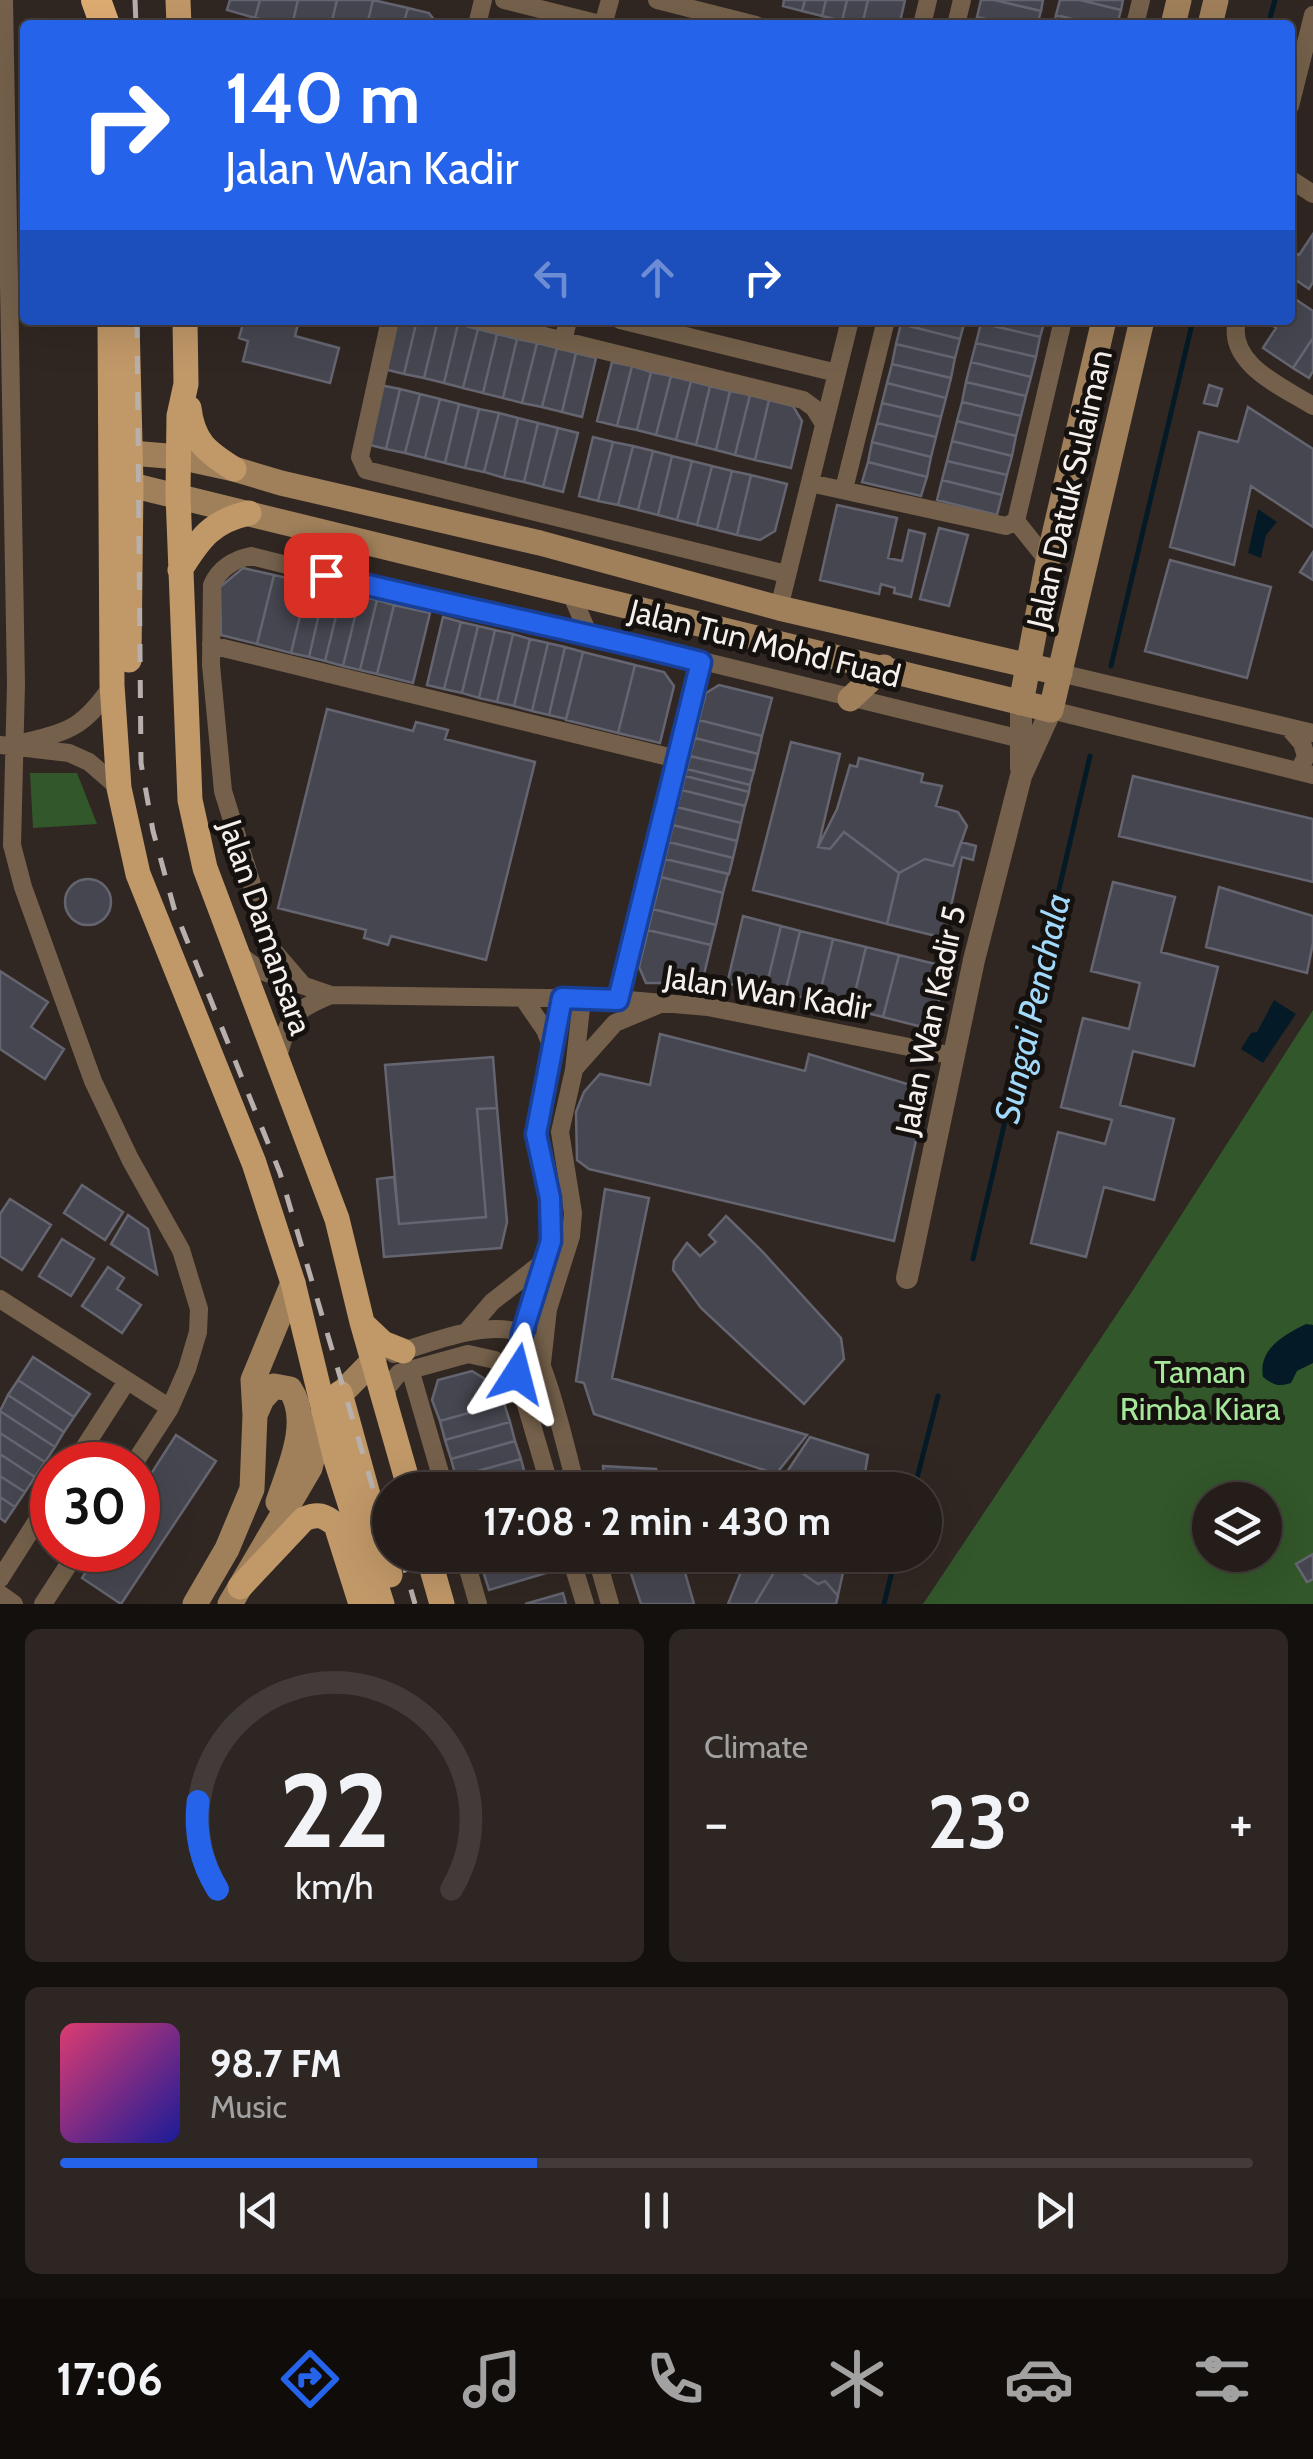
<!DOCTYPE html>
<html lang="en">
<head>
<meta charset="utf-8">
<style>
	:root { --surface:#251d1a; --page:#2d2623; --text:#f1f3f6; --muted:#a3a2a2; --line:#423b39; --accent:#2563eb }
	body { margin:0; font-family:Cabin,sans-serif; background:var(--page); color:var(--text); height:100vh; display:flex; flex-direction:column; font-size:38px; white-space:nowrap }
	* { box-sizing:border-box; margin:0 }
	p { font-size:32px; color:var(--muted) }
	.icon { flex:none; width:55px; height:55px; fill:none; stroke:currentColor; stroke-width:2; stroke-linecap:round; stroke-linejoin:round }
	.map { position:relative; height:1604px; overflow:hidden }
	.details { display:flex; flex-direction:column; gap:25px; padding:25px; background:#14100e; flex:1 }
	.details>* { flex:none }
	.banner { position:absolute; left:20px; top:20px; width:1275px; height:305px; border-radius:10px; box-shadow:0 10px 40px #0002,0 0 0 2px var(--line); background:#2563eb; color:#fff; overflow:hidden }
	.tools { position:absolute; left:1192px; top:1482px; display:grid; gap:20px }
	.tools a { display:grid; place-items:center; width:90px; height:90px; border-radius:50%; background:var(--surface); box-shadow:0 10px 40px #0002,0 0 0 2px var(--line); font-size:50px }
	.speed { position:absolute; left:30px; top:1442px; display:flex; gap:20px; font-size:50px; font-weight:700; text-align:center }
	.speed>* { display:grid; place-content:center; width:130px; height:130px; border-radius:50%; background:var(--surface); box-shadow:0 10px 40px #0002,0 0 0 2px var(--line); line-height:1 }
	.speed .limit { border:15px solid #d22; background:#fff; color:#111 }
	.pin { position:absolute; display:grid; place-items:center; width:85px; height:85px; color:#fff; margin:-42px; border-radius:20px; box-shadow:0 5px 15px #0006 }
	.me { position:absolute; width:110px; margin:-55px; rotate:9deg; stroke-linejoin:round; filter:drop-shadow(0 0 8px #0008) }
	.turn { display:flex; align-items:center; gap:35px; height:210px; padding:0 40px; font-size:45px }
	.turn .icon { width:130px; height:130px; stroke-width:2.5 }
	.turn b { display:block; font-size:70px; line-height:85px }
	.lanes { display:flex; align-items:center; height:95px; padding:0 40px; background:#0003; justify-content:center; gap:50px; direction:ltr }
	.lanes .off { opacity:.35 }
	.big { font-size:75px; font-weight:700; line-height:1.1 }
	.details .widget { flex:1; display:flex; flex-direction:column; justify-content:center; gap:15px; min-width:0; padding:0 35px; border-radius:15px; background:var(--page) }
	.details .dial { align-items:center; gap:0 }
	.dial svg { height:260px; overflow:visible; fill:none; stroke:var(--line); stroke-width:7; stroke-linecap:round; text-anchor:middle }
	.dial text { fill:var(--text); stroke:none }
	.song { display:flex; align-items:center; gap:30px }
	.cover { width:120px; height:120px; border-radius:15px; background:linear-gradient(135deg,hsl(340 70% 55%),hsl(240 70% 35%)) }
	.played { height:10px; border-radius:5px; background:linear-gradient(90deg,var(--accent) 40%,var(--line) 40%) }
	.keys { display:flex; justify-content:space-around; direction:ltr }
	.heat { display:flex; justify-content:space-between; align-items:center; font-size:55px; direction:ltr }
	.details .tiles { flex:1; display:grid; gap:25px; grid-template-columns:1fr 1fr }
	.widget:last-child { grid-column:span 2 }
	.trip { position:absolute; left:372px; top:1472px; width:570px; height:100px; border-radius:50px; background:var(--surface); box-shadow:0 10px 40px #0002,0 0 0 2px var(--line); font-weight:700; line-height:100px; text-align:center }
	.dock { display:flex; height:160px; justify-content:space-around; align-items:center; background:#0f0c0a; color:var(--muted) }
	.dock .icon { width:70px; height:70px }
	.dock .current { color:var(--accent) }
	.dock b { font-size:45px; color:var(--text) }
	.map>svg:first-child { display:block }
	.green { fill:#32572a; fill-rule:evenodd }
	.water { fill:#041b27 }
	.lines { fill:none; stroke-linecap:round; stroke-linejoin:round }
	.stream { stroke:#041b27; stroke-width:5 }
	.building { fill:#464650; stroke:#646570; stroke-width:2.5 }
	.minor { stroke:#75614b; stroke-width:18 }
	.tertiary { stroke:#75614b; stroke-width:22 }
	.secondary { stroke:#a0805b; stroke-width:25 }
	.primary { stroke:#c19868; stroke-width:25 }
	.motorway { stroke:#dead73; stroke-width:30 }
	.rail { stroke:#b7b0ac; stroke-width:5; stroke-dasharray:18 18; stroke-linecap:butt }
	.route-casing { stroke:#184099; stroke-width:25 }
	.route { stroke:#2563eb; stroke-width:18 }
	.labels { text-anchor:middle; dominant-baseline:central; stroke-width:10; stroke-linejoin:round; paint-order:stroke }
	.street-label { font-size:32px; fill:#f6f0ec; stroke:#15110f }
	.park-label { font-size:32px; fill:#a6e899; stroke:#15110f }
	.water-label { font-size:35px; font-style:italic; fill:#a1d9fb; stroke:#15110f }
</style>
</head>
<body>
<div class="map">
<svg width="1313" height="1604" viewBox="0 0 1313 1604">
	<rect width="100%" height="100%" fill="#312722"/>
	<path class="green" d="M30 773H77L97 824 33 828Z
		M1313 1010V1604H923L1135 1287ZM1210 1500H1265V1555H1210Z"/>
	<path class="water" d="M1258 509 1277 522 1266 535 1261 558 1248 553Z
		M1274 1000 1296 1014 1263 1063 1241 1049 1251 1033 1257 1032Z
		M1306 1324 1313 1325V1363L1297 1371 1291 1383C1279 1387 1273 1385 1263 1377 1258 1349 1284 1335 1306 1324Z"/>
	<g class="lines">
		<path class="stream" d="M1268 25 1275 0
			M1111 666 1193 320
			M973 1259 1090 756
			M914 1490 938 1396
			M884 1604 896 1555"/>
	</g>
	<path class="building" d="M230 0H260L255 18 227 10Z
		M260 0H298L292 25 255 18Z
		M298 0H337L331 25H292Z
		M337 0H373L367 25H331Z
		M373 0 408 8 403 25H367Z
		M784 0H805L802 11 783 6Z
		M805 0H826L822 16 802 11Z
		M826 0H847L842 21 822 16Z
		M847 0H868L862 25 842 21Z
		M868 0H905L900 22 862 25Z
		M981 0H994L1041 11 1037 25H1011L977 17Z
		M994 0H1043L1041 11Z
		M1060 0H1080L1121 10 1117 25H1097L1056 15Z
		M1080 0H1123L1121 10Z
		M408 8 429 13 435 21 434 25H403Z
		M1056 15 1097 25H1054Z
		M1313 234V282L1309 289 1290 276V255L1292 251 1299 255Z
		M1295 299 1313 311V338L1293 368 1263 348 1276 328 1272 325 1275 320H1290V307Z
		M244 320 265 325 266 320H299L295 336 339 348 330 383 243 361 248 341 239 338Z
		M396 320H417L404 374 384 369Z
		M417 320H438L424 378 404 374Z
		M438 320 458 324 444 383 424 378Z
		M902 320H965L960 339 901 324Z
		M982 320H1045L1040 337 981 323Z
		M981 323 1040 337 1036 357 976 343Z
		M458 324 478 329 463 388 444 383Z
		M901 324 960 339 955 358 896 344Z
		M478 329 497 334 483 393 463 388Z
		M497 334 517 339 503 398 483 393Z
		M1313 338V371L1309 378 1293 368Z
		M517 339 537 343 522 403 503 398Z
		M537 343 557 348 542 407 522 403Z
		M976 343 1036 357 1031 377 971 362Z
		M896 344 955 358 951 378 892 364Z
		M557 348 576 353 562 412 542 407Z
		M576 353 596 358 582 417 562 412Z
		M612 362 632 366 617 426 597 421Z
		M971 362 1031 377 1026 396 966 382Z
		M892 364 951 378 946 398 887 383Z
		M632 366 651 372 637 430 617 426Z
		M651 372 671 376 656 435 637 430Z
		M671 376 691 381 676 440 656 435Z
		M691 381 710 386 696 445 676 440Z
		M966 382 1026 396 1021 416 962 402Z
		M887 383 946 398 941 417 882 403Z
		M380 385 400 389 386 449 366 444Z
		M1209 385 1222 389 1217 406 1204 403Z
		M710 386 730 391 716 450 696 445Z
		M400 389 420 394 405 453 386 449Z
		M730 391 750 395 735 455 716 450Z
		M420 394 440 399 425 458 405 453Z
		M750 395 769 400 755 460 735 455Z
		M440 399 459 404 445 463 425 458Z
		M769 400 793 406 802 421 791 468 755 460Z
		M962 402 1021 416 1016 436 957 421Z
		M882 403 941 417 936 437 877 423Z
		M459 404 479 409 465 468 445 463Z
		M1248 407 1313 449V527L1251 486 1234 565 1170 547 1199 432 1238 442Z
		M479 409 499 413 484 472 465 468Z
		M499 413 518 418 504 478 484 472Z
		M518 418 538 423 524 482 504 478Z
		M957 421 1016 436 1012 456 952 441Z
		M538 423 558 428 543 487 524 482Z
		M877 423 936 437 931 457 872 442Z
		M558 428 578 433 563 492 543 487Z
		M593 437 613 442 598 501 579 496Z
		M952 441 1012 456 1007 475 947 461Z
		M613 442 633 446 618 505 598 501Z
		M872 442 931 457 927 477 868 462Z
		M633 446 653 451 638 510 618 505Z
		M653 451 672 456 658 515 638 510Z
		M672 456 692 461 677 520 658 515Z
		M692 461 712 466 697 525 677 520Z
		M947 461 1007 475 1002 495 942 480Z
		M868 462 927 477 921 496 862 482Z
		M712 466 732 471 717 530 697 525Z
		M732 471 751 475 737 535 717 530Z
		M751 475 787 484 775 531 760 540 737 535Z
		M942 480 1002 495 997 515 937 500Z
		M837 505 897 518 888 558 902 561 909 530 925 534 911 597 894 593 895 588 881 584 879 594 820 580Z
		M939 528 968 535 949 606 920 599Z
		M1313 552V580L1300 572Z
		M1170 560 1271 587 1247 678 1145 651Z
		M243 568 274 575 257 644 221 635 220 587Z
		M274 575 308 583 291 653 257 644Z
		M308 583 325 588 309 657 291 653Z
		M325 588 342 592 325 661 309 657Z
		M342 592 360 596 343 666 325 661Z
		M360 596 377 600 360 670 343 666Z
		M377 600 394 605 377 674 360 670Z
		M394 605 430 613 413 683 377 674Z
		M443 617 461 622 444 689 427 685Z
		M461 622 478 626 462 693 444 689Z
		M478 626 495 630 479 698 462 693Z
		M495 630 513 634 497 702 479 698Z
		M513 634 530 639 514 706 497 702Z
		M530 639 548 643 532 711 514 706Z
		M548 643 565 647 549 715 532 711Z
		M565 647 583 652 566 719 549 715Z
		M583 652 635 665 618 733 566 720Z
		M635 665 664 672 674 686 660 743 618 733Z
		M719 685 772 698 762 736 699 720 706 693Z
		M327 709 413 731 416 722 448 730 445 739 535 762 486 960 391 936 388 945 364 938 366 930 278 908Z
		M699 720 762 736 758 754 695 738Z
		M695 738 758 754 754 771 690 756Z
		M791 742 840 754 818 847 830 849 844 832 899 873 887 924 753 890Z
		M690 756 754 771 750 785 687 769Z
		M859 758 923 774 921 782 942 786 936 806 958 812 967 826 953 866 925 859 899 873 844 832 830 849 818 847 837 809 850 765 857 767Z
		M687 769 750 785 749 792 685 776Z
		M685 776 749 792 745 806 682 790Z
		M1133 776 1313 819V882L1119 836Z
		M682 790 745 806 741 823 677 807Z
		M677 807 741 823 737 841 673 825Z
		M673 825 737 841 733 858 669 842Z
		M669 842 733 858 729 874 665 859Z
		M961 842 976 846 973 860 962 857 944 938 887 924 899 873 925 859 953 866Z
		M665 859 728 874 723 893 661 877Z
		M661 877 723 893 716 925 653 909Z
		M65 902a23 23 0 1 1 46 0a23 23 0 1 1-46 0Z
		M1113 882 1175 897 1161 952 1218 967 1194 1066 1133 1051 1120 1105 1174 1119 1154 1200 1104 1187 1086 1257 1031 1243 1058 1132 1105 1144 1112 1120 1061 1107 1083 1018 1129 1029 1140 983 1091 971Z
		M1219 887 1313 916V943L1307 973 1206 947Z
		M653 909 716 925 711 945 648 930Z
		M743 916 781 926 766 988 727 984Z
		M781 926 800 931 785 993 766 988Z
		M648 930 711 945 702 983H646L639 967Z
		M800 931 833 939 818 1001 785 993Z
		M833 939 866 947 851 1009 818 1001Z
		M866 947 899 955 883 1017 851 1009Z
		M899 955 947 967 935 1016 918 1026 883 1017Z
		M0 971 48 1002 31 1027 64 1049 45 1079 0 1049Z
		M660 1034 805 1071 809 1054 927 1090 894 1241 589 1169 577 1160 576 1112 584 1092 600 1074 650 1085Z
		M493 1057 497 1108 477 1109 486 1217 399 1224 385 1065Z
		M497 1108 507 1222 501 1248 384 1257 377 1179 394 1177 399 1224 486 1217 477 1109Z
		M82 1185 123 1212 105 1240 64 1213Z
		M605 1189 649 1198 612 1378 807 1435 776 1474 594 1414 584 1383 576 1381Z
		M10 1199 51 1225 22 1270 0 1256V1214Z
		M128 1215 148 1229 157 1274 111 1244Z
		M726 1216 760 1249 841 1338 844 1359 804 1404 701 1308 673 1270 674 1261 687 1243 700 1256 716 1242 709 1235Z
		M62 1239 94 1259 71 1296 39 1276Z
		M108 1267 124 1278 117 1289 141 1305 122 1333 82 1306Z
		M33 1357 90 1394 74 1417 18 1380Z
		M472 1371 500 1388 504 1403 440 1421 432 1400 438 1380Z
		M18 1380 74 1417 64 1432 8 1395Z
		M8 1395 64 1432 55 1447 0 1411Z
		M504 1403 510 1422 445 1440 440 1421Z
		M0 1411 55 1447 45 1462 0 1433Z
		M510 1422 515 1441 451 1459 445 1440Z
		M0 1433 45 1462 35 1477 0 1454Z
		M176 1435 216 1461 121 1604 82 1578 101 1550H138V1494Z
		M810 1437 868 1455 862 1490H775Z
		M515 1441 521 1459 456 1477 451 1459Z
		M0 1454 35 1477 25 1492 0 1476Z
		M521 1459 526 1478 483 1490H460L456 1477Z
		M603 1466 656 1469 662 1490H605Z
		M0 1476 25 1492 15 1507 0 1497Z
		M526 1478 530 1490H483Z
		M0 1497 15 1507 5 1522 0 1518Z
		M1313 1554V1579L1307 1582 1296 1564Z
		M479 1555H540L483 1571Z
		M540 1555H549L553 1571 489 1590 483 1571Z
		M625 1555H680L694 1604H641Z
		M748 1555H847L836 1604H728Z
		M782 1559 804 1568 802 1573 818 1584 825 1581 838 1596 836 1604H755Z
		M563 1593 566 1604H525Z"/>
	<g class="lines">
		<path class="minor" d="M4 0 16 683 12 845 23 887 93 1081 130 1159 181 1250 199 1309 198 1332 187 1369 170 1408 133 1465
			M504 0 604 25
			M657 0 756 25
			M477 25 483 0
			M603 25 610 0
			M922 25 928 0
			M956 25 962 0
			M1135 25 1141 0
			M1290 106 1313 15
			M1290 179 1313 194
			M390 320 360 457 366 470 786 574
			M480 320 803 400 814 408 824 424
			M620 320 837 373
			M1237 320C1226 364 1283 387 1313 406
			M563 342 568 320
			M810 483 1006 526 1016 521
			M844 489 886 320
			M1016 521 1063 320
			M1016 521 1048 561
			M570 591 588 633
			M779 608 850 320
			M211 645 677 759
			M1060 673 1313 733
			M1051 710 1313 775
			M1289 728 1302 743 1306 756 1299 771
			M25 742C72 731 84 726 112 686
			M0 745 69 753 89 762 119 788
			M240 955 261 971 331 995 617 999 708 1007 954 1056
			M303 985 272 949 223 791 211 665 212 585C219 569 234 559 251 556L438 603 588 633 1021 739
			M523 998 545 1030 553 1050
			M617 999 701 661
			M277 1059C291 1016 288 1013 331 995
			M574 1069 615 1023 658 1005
			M0 1299 170 1408
			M468 1330 492 1302 543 1262
			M394 1354C426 1344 492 1317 524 1335 544 1347 569 1462 577 1490
			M542 1363 548 1309 571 1236 573 1213 560 1132 574 1070 582 999
			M413 1369 412 1376 445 1490
			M387 1402V1388L399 1373 468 1354 495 1360 517 1374
			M73 1465 127 1381
			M551 1490 517 1374 521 1334 551 1241 550 1198 536 1135 562 998
			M464 1555 478 1604
			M570 1555 585 1604
			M596 1555 610 1604
			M0 1579 52 1497
			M0 1594 14 1604
			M43 1604 78 1550"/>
		<path class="tertiary" d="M1021 768V703
			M907 1278 974 960 1021 776 1051 710"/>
		<path class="secondary" d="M1173 25 1179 0
			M1210 25 1216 0
			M131 453 179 457 234 469 281 483 540 543 779 608 1060 673
			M131 485 1051 710 1142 320
			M850 699 884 667
			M1021 703 1048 561 1104 320
			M255 1415 262 1399 274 1386 290 1389C312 1421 289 1469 278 1502
			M195 1604 227 1549 252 1489 255 1415 253 1380 293 1283
			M230 1604 310 1468 324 1411 374 1360"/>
		<path class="primary" d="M178 0 179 25
			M110 320 112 685 119 788 138 874 254 1163 293 1283 336 1460 382 1604
			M127 320 131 485 129 660
			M185 320 186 384 179 416 178 495 190 800 205 868 337 1219 362 1322 410 1490
			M189 408C193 442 207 452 234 469
			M180 570C200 538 212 521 249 513
			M365 1326 383 1343 403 1351
			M340 1393 390 1575
			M428 1555 442 1604
			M240 1587 304 1519C318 1513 324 1515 336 1525L361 1604"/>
		<path class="motorway" d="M96 0 105 25"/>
		<path class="rail" d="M135 0 136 25
			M137 320 141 763 153 831 174 908 280 1173 390 1546
			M401 1555 415 1604"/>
	</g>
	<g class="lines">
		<g class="route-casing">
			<path id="route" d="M326 575C451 606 576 630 701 662L618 1000 562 998 536 1134 550 1198 551 1241 522 1334 517 1374"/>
		</g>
		<use href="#route" class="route"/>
	</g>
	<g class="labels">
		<g class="street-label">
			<text transform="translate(1069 489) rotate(-77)">Jalan Datuk Sulaiman</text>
			<text transform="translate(765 643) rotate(14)">Jalan Tun Mohd Fuad</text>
			<text transform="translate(266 927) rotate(71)">Jalan Damansara</text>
			<text transform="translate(768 992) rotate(9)">Jalan Wan Kadir</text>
			<text transform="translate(930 1020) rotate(-78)">Jalan Wan Kadir 5</text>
		</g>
		<g class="park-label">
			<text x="1200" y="1371">Taman<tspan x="1200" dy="37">Rimba Kiara</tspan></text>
		</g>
		<g class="water-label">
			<text transform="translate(1032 1008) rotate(-77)">Sungai Penchala</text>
		</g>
	</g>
</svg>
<div class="tools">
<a><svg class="icon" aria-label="layers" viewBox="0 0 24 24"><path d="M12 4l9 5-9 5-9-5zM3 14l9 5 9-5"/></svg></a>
</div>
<div class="speed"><div class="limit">30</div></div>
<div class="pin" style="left:326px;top:575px;background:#d93025"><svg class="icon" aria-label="arrive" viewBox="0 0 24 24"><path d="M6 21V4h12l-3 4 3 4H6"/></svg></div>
<svg class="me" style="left:517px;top:1374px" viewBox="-20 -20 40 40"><path d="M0-17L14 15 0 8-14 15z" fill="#2563eb" stroke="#fff" stroke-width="4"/></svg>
<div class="trip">17:08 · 2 min · 430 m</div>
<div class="banner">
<div class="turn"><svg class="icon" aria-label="right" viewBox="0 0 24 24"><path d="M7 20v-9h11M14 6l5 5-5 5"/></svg><div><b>140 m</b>Jalan Wan Kadir</div></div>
<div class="lanes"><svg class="icon off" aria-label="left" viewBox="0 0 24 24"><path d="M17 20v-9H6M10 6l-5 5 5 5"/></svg><svg class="icon off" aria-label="ahead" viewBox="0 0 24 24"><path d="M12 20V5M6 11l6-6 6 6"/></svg><svg class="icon" aria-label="right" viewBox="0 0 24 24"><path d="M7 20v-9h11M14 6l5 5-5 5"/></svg></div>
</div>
</div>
<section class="details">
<div class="tiles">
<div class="widget dial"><svg viewBox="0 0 100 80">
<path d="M14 69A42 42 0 1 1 86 69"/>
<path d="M14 69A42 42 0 0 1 8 42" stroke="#2563eb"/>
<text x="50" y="56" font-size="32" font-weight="700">22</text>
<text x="50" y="72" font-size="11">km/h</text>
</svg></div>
<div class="widget"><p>Climate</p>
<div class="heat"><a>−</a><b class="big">23°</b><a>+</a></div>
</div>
<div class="widget">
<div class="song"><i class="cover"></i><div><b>98.7 FM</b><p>Music</p></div></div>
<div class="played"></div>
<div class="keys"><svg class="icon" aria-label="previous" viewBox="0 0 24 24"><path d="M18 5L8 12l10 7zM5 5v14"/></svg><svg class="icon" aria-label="pause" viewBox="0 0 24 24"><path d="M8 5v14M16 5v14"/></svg><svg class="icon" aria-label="next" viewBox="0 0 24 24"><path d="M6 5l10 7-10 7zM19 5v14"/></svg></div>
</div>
</div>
</section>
<nav class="dock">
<b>17:06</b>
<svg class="icon current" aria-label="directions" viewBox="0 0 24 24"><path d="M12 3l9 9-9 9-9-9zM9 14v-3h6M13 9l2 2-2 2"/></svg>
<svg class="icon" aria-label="music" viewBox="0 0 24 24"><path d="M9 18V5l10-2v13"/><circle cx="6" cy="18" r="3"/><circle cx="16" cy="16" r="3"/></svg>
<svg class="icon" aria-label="phone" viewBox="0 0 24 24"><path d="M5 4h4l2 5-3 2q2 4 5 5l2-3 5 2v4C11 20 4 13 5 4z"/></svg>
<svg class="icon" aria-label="climate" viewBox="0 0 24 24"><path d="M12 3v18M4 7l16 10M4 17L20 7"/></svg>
<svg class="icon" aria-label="car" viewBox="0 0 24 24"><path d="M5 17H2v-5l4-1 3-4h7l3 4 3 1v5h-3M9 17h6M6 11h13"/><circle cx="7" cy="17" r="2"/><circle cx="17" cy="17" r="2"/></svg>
<svg class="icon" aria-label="filters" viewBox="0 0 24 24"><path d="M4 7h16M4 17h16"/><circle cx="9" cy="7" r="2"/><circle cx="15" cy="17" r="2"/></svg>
</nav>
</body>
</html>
